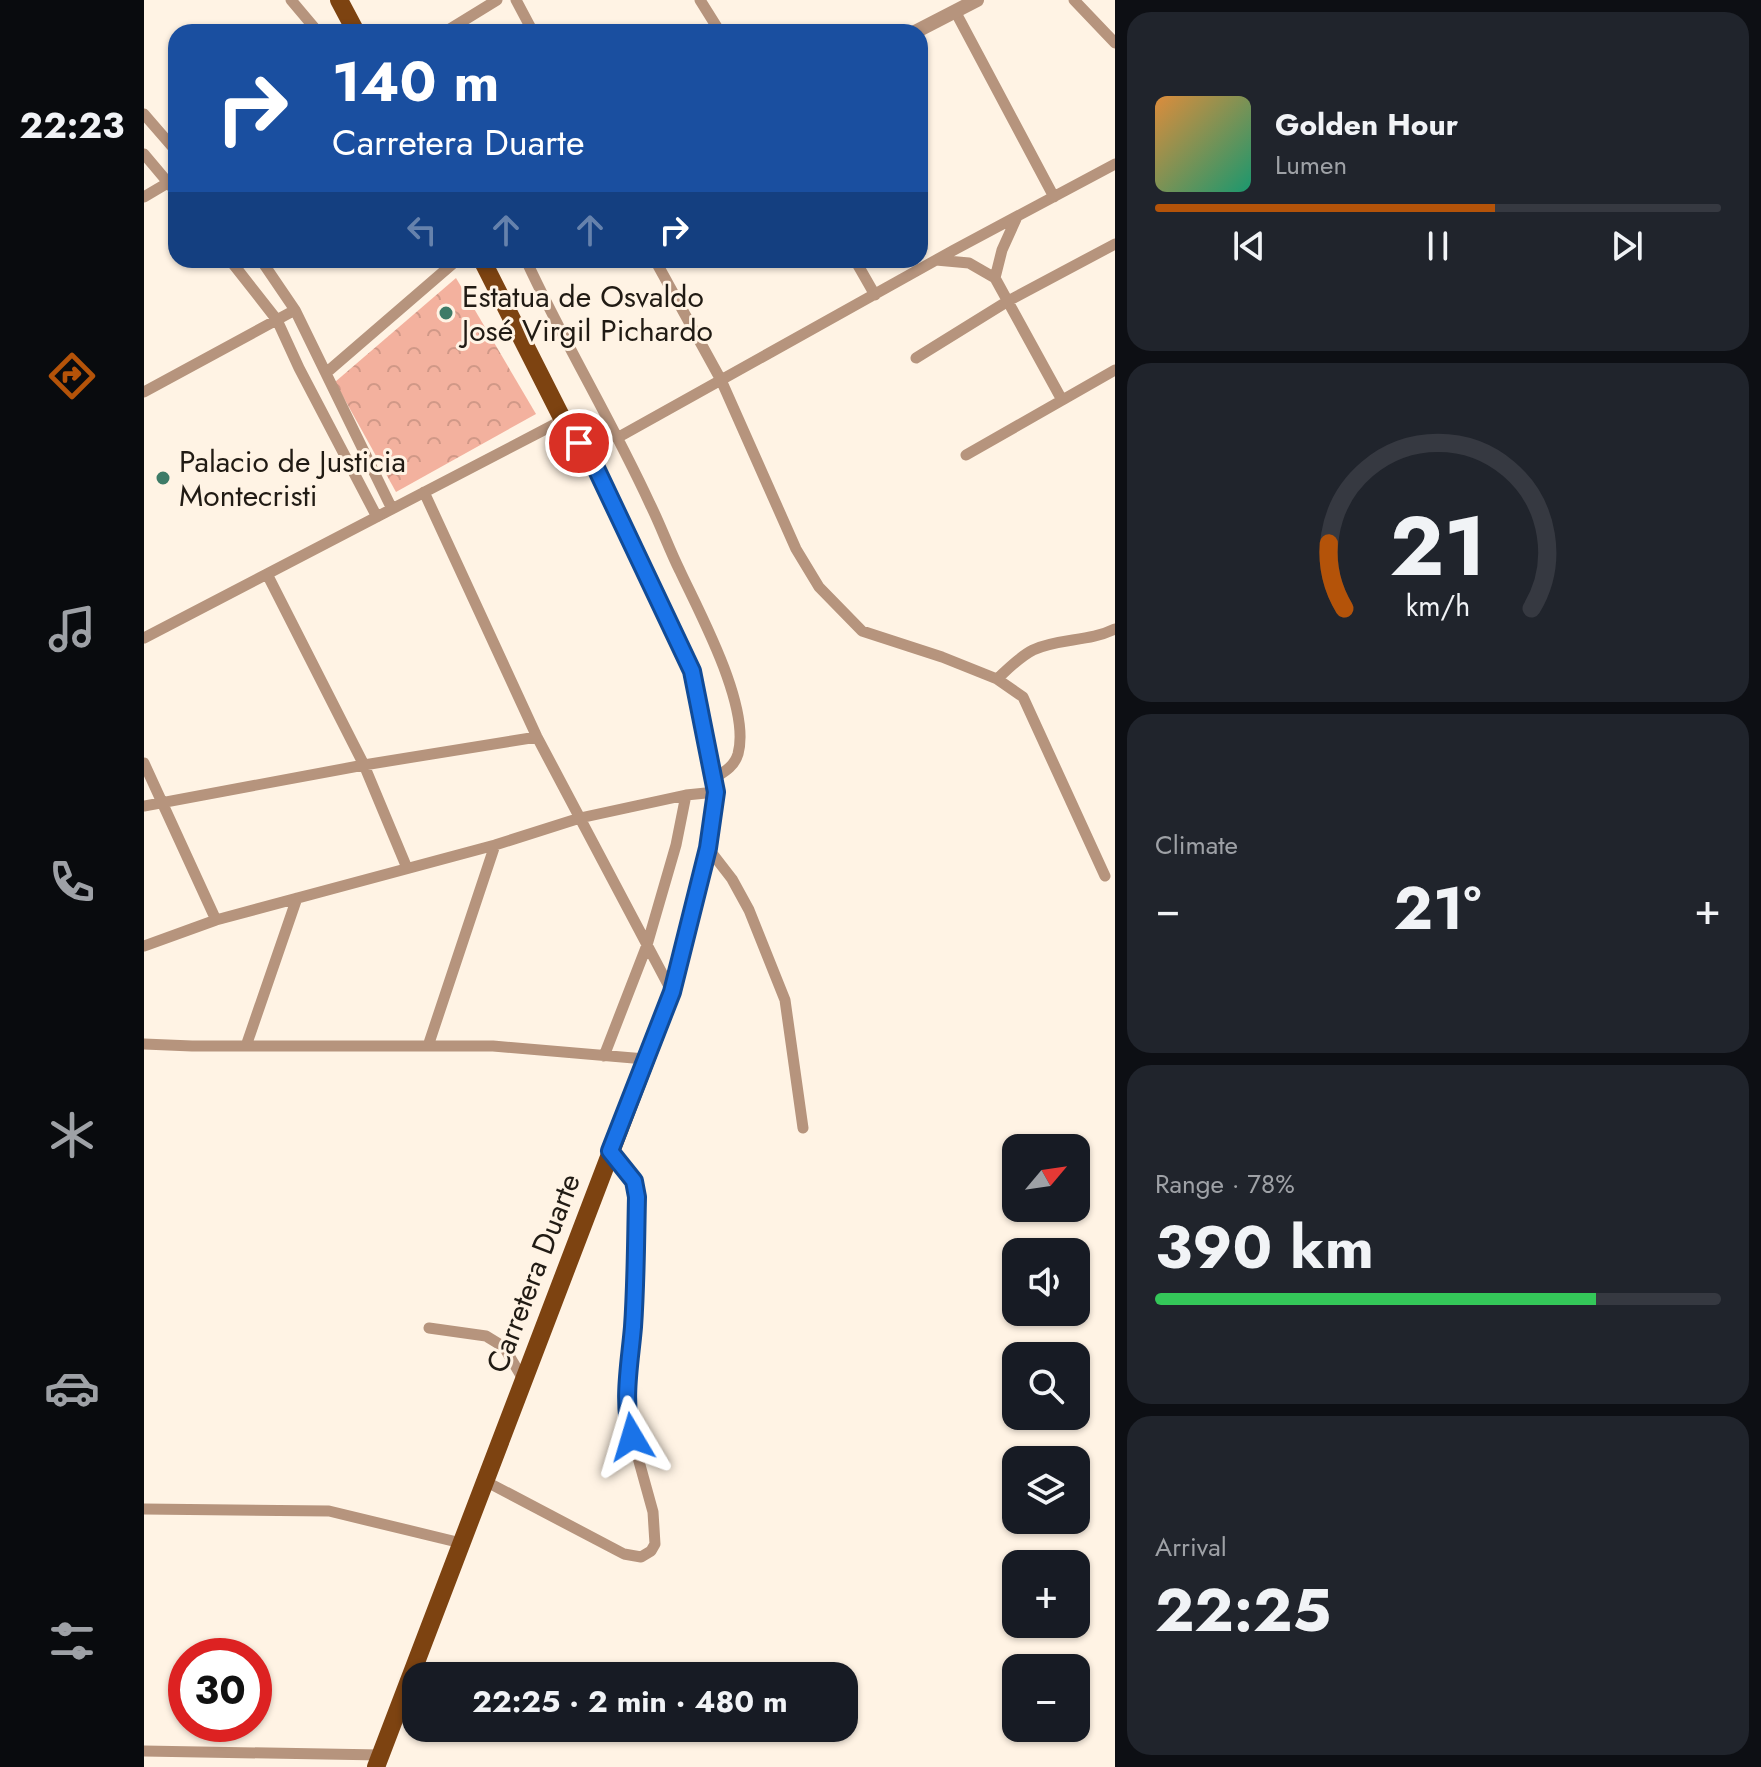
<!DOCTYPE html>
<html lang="en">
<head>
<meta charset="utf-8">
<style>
	:root { --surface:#171b24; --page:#20242c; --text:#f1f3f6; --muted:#9ea1a6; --line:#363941; --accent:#b45309 }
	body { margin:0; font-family:Jost,sans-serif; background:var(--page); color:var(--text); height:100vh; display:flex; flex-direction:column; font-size:30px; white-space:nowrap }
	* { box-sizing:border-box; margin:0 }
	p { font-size:26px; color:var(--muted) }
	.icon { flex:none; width:44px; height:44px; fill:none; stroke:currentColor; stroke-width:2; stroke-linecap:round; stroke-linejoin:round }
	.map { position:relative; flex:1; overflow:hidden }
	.drawer { display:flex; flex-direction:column; gap:12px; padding:12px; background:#0d0f14; width:646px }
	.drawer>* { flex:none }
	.top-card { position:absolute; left:24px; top:24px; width:760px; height:244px; border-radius:24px; box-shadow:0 2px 6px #0004; background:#1a4fa0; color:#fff; overflow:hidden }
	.needle { width:52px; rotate:61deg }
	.tools { position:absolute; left:858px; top:1134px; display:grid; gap:16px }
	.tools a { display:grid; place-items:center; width:88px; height:88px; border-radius:16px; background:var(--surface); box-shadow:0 2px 6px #0004; font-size:40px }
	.speed { position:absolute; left:24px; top:1638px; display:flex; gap:16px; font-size:40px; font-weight:700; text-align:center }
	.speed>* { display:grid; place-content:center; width:104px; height:104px; border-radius:50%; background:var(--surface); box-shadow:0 2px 6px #0004; line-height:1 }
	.speed .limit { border:12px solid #d22; background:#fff; color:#111 }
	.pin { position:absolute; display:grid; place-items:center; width:68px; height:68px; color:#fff; margin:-34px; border:4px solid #fff; border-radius:50%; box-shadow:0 2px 8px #0007 }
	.me { position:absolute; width:88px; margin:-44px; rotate:353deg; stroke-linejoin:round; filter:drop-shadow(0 0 6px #0008) }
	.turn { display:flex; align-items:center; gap:28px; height:168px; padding:0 32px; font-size:36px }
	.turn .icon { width:104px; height:104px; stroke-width:2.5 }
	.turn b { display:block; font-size:56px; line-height:68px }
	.lanes { display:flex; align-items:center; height:76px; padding:0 32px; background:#0003; justify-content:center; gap:40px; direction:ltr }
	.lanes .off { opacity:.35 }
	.big { font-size:60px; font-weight:700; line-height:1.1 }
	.drawer .widget { flex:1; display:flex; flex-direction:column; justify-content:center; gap:12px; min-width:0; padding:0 28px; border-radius:24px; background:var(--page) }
	.drawer .dial { align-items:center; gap:0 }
	.dial svg { height:208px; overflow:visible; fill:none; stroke:var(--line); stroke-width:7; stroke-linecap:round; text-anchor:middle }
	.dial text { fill:var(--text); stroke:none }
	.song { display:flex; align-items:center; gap:24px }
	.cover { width:96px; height:96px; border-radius:12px; background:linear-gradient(135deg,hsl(30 70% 55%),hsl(160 70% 35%)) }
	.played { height:8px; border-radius:4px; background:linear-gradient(90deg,var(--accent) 60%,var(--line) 60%) }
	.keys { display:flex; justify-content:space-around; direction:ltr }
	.heat { display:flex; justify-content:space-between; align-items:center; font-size:44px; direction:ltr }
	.charge { height:12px; border-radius:6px; background:linear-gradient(90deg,#34c759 78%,var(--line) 0) }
	.trip { position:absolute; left:258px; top:1662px; width:456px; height:80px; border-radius:24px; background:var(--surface); box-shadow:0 2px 6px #0004; font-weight:700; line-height:80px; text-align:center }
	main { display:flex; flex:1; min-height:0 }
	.tab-bar { display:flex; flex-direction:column; width:144px; justify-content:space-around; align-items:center; background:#090b0e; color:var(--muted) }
	.tab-bar .icon { width:56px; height:56px }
	.tab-bar .active { color:var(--accent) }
	.tab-bar b { font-size:36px; color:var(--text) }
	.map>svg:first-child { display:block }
	.park { fill:url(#park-crowns) }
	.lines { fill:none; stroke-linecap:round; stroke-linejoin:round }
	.minor { stroke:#b6947d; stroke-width:11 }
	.tertiary { stroke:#b6947d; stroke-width:14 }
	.primary { stroke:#7d4311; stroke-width:18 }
	.route-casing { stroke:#114b97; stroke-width:20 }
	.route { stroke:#1a73e8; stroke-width:14 }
	.poi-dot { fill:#3e7b67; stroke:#fff3e4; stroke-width:3 }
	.labels { text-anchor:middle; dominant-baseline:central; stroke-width:6; stroke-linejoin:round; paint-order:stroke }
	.poi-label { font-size:30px; fill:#211b14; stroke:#fff3e4; text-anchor:start }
	.street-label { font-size:30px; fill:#211b14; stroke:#fff3e4 }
</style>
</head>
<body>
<main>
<nav class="tab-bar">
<b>22:23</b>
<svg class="icon active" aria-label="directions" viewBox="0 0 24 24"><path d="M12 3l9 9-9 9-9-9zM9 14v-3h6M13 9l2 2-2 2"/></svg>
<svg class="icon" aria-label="music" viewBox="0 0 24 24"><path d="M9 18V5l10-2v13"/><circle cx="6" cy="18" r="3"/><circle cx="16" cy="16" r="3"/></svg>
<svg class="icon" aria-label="phone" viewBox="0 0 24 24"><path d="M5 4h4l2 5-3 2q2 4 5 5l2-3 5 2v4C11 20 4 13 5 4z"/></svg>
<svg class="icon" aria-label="climate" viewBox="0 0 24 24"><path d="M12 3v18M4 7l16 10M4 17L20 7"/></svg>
<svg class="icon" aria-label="car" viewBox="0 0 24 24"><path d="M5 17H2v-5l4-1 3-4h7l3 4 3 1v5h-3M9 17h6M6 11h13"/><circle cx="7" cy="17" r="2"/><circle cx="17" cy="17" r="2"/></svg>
<svg class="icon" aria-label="filters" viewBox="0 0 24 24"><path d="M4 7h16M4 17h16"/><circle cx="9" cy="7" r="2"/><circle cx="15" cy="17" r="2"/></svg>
</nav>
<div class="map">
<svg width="971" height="1767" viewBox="0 0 971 1767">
	<defs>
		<pattern id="park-crowns" width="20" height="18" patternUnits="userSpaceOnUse" patternTransform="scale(2)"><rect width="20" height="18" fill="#f3b19e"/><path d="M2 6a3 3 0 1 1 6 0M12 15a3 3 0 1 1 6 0" fill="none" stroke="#d09887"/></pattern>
	</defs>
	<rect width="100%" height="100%" fill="#fff3e4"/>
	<path class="park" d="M312 278 392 414 252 492 191 382Z"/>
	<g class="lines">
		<path class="minor" d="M147 0 174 32
			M372 0 389 32
			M556 0 576 32
			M930 0 971 43
			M811 11 910 197
			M301 32 353 0
			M0 114 32 151
			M0 154 32 192
			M0 197 32 178
			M86 260 133 320 155 368 233 517
			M117 260 151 310 248 509
			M382 260C420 343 468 421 506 504 517 526 525 549 536 571 556 614 607 707 594 754 590 767 580 772 569 779
			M511 260 577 380 652 549 675 587 718 631 798 657 853 679 879 697 961 876
			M711 260 731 295
			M792 260 825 263 851 278 918 400
			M851 278 858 250 872 219
			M772 358 864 301 971 244
			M182 373 313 260
			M0 392 151 310
			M473 438 810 250 971 164
			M822 455 971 370
			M280 492 393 737 528 992
			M123 574 220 765 263 868
			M0 638 419 420
			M853 679C864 669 875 657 889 650 915 638 945 642 971 629
			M0 763 72 920
			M0 806 220 765 393 737
			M564 848 588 879 605 910 641 1000 659 1128
			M0 946 72 920 351 845 436 818 542 795 572 792
			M0 1044 48 1046H349L501 1059
			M102 1046 153 898
			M284 1046 351 845
			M460 1056 503 945 532 845 542 795
			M285 1328 342 1336 360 1347 379 1379
			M341 1481 480 1554 497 1557 507 1551 511 1544 509 1512 483 1418 489 1324 493 1197 490 1181 466 1151
			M0 1509 185 1511 317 1543
			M0 1751 237 1755"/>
		<path class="tertiary" d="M771 32 833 0"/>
		<path class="primary" d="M195 0 212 32
			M232 1767 528 992 564 848 572 792 548 671 451 466 419 420 338 260"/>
	</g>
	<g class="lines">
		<g class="route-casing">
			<path id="route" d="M435 443 451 466 548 671 572 792 564 848 528 992 466 1151 490 1181 493 1197C492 1240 492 1284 489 1327 486 1363 478 1401 488 1437"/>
		</g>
		<use href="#route" class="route"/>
	</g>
	<g class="poi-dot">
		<circle cx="302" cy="313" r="8"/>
		<circle cx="19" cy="478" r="8"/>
	</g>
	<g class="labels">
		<g class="poi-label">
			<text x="318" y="296">Estatua de Osvaldo<tspan x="318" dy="34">José Virgil Pichardo</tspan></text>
			<text x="35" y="461">Palacio de Justicia<tspan x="35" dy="34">Montecristi</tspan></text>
		</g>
		<g class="street-label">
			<text transform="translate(389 1273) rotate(-69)">Carretera Duarte</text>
		</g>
	</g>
</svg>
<div class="tools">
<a><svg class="needle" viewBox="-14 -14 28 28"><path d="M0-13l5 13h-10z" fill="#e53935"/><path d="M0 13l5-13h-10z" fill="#9ea1a6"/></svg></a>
<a><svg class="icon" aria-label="sound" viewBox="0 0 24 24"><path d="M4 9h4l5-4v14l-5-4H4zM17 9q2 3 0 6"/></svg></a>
<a><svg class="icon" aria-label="search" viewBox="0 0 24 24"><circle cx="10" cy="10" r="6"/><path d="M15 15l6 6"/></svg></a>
<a><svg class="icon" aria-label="layers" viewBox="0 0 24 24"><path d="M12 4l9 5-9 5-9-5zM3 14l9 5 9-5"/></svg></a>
<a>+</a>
<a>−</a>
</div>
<div class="speed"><div class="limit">30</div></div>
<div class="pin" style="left:435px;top:443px;background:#d93025"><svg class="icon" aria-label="arrive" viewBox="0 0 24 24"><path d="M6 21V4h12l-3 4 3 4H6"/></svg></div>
<svg class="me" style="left:488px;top:1437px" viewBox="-20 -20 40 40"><path d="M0-17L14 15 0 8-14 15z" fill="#1a73e8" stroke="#fff" stroke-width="4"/></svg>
<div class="trip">22:25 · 2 min · 480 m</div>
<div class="top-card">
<div class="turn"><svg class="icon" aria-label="right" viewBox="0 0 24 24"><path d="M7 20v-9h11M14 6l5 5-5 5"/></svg><div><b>140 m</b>Carretera Duarte</div></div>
<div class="lanes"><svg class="icon off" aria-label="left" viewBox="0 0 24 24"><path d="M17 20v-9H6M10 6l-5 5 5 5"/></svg><svg class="icon off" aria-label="ahead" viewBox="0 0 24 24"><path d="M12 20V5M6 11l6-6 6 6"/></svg><svg class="icon off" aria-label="ahead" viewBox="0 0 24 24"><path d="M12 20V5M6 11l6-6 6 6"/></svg><svg class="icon" aria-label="right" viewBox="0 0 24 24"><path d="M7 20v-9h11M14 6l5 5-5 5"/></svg></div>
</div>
</div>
<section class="drawer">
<div class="widget">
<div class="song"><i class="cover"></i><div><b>Golden Hour</b><p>Lumen</p></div></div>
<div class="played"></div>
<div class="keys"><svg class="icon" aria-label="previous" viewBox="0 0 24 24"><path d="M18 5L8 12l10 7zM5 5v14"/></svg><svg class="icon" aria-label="pause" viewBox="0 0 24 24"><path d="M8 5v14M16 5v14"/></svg><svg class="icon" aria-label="next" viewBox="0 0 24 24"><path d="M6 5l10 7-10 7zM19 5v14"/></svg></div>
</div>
<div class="widget dial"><svg viewBox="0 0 100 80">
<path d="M14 69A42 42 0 1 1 86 69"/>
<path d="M14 69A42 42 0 0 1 8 44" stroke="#b45309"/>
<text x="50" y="56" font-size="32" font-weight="700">21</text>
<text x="50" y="72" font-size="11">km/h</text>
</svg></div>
<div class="widget"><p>Climate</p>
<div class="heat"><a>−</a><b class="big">21°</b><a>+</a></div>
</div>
<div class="widget"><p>Range · 78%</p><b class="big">390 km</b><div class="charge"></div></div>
<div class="widget"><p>Arrival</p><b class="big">22:25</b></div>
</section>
</main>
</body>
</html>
